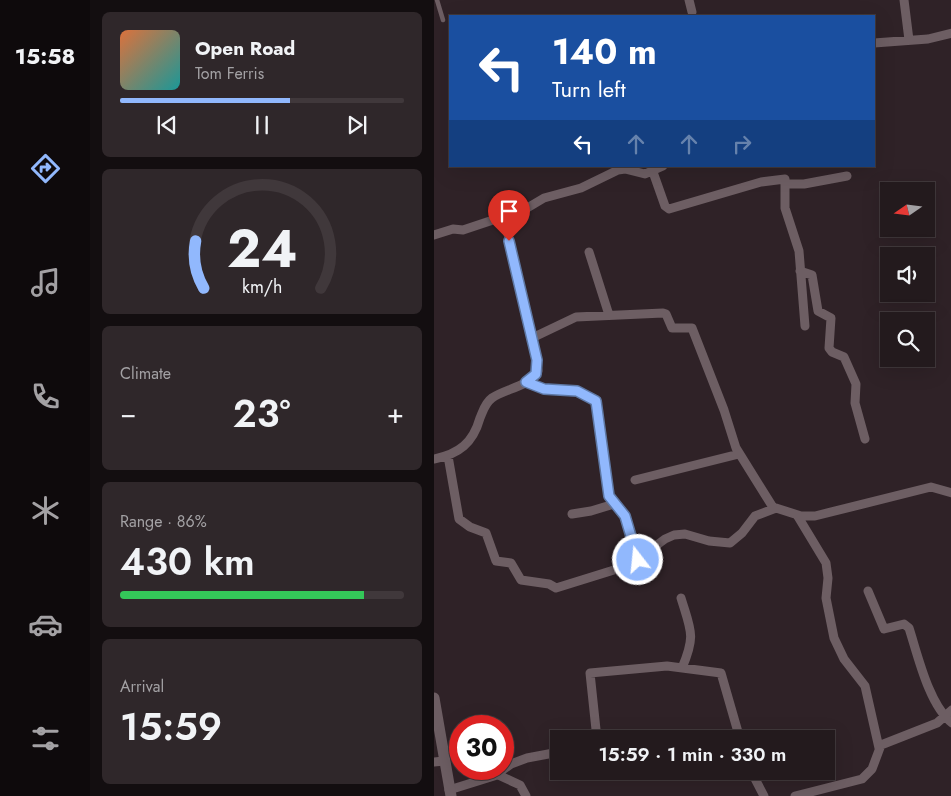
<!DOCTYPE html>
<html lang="en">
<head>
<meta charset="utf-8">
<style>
	:root { --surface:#231a1d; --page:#2f272a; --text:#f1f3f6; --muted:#a3a1a4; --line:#40383b; --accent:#91b8fd }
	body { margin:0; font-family:Jost,sans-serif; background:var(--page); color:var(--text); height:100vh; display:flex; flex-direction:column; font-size:19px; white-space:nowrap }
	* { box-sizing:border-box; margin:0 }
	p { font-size:16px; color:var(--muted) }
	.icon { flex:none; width:28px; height:28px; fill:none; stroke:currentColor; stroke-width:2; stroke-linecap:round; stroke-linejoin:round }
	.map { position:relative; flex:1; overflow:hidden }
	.side { display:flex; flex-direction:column; gap:12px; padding:12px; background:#130e10; width:344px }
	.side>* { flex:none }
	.guide { position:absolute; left:15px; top:15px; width:426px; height:152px; border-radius:0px; box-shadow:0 5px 20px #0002,0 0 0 1px var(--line); background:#1a4fa0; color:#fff; overflow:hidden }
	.needle { width:32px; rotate:256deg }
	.controls { position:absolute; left:446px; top:182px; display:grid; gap:10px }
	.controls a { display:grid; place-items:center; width:55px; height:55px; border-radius:0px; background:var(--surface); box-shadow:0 5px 20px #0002,0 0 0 1px var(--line); font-size:25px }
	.speed { position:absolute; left:15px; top:715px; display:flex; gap:10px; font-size:25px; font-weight:700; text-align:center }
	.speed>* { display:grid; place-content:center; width:65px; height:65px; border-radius:50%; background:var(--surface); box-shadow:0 5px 20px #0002,0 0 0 1px var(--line); line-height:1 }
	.speed .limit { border:8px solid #d22; background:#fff; color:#111 }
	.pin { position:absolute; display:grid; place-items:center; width:42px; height:42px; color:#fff; margin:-51px -21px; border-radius:50% 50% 50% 0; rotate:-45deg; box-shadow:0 0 5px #0007 }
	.pin .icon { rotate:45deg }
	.me { position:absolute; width:55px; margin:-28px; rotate:344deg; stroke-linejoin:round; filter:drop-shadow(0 0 4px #0008) }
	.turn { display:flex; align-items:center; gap:18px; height:105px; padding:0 20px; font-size:22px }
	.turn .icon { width:65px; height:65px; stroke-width:2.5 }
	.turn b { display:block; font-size:35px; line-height:42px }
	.lanes { display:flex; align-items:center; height:48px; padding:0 20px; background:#0003; justify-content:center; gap:25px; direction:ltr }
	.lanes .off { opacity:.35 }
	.big { font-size:38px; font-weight:600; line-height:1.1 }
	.side .tile { flex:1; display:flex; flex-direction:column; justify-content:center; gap:8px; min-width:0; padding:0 18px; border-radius:8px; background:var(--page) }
	.side .dial { align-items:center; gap:0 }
	.dial svg { height:130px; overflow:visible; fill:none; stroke:var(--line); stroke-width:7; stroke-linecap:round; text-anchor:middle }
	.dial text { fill:var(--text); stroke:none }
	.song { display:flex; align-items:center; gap:15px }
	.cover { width:60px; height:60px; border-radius:8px; background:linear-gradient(135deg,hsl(20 70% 55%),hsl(180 70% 35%)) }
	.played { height:5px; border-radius:2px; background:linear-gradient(90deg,var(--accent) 60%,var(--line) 60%) }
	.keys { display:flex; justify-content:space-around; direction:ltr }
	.heat { display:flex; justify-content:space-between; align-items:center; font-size:28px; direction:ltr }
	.charge { height:8px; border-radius:4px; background:linear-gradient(90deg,#34c759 86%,var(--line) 0) }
	.trip { position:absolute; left:116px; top:730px; width:285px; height:50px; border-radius:0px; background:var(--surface); box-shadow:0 5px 20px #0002,0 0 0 1px var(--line); font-weight:600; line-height:50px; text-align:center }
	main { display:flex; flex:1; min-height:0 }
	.tab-bar { display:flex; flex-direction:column; width:90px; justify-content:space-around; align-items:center; background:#0e0a0c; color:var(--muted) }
	.tab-bar .icon { width:35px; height:35px }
	.tab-bar .on { color:var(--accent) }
	.tab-bar b { font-size:22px; color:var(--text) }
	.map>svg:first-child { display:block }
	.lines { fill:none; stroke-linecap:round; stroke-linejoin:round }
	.service { stroke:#6d5e63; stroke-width:4.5 }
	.minor { stroke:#6d5e63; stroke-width:9 }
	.tertiary { stroke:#6d5e63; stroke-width:11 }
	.route-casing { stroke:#5e78a4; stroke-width:12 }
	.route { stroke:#91b8fd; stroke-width:9 }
</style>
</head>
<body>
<main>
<nav class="tab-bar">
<b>15:58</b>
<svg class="icon on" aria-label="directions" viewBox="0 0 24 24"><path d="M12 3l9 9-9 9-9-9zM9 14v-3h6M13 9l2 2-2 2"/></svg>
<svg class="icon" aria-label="music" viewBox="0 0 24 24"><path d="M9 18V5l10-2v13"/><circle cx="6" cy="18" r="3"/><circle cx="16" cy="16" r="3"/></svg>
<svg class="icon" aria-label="phone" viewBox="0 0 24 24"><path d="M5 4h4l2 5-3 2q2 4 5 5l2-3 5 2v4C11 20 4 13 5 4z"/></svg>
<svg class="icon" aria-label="climate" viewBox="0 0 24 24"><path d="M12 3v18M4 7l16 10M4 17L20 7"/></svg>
<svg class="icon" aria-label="car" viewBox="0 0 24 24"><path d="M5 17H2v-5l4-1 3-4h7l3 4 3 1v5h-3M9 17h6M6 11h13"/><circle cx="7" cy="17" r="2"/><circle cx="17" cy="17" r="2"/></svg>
<svg class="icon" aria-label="filters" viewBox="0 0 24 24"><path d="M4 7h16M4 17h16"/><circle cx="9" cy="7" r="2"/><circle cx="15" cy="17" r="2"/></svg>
</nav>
<section class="side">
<div class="tile">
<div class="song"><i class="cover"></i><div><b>Open Road</b><p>Tom Ferris</p></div></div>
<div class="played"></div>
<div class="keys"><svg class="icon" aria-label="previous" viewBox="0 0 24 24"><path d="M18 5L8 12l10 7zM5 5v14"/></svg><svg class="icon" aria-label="pause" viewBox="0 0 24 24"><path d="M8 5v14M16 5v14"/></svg><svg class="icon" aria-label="next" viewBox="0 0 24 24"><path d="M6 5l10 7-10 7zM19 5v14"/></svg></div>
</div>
<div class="tile dial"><svg viewBox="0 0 100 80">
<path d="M14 69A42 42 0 1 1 86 69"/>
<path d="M14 69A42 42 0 0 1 9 40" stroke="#91b8fd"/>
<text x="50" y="56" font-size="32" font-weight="700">24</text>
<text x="50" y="72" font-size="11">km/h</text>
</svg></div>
<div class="tile"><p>Climate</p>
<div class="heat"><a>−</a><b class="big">23°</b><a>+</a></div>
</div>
<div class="tile"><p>Range · 86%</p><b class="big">430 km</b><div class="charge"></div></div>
<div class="tile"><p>Arrival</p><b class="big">15:59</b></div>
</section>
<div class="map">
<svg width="518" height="796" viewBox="0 0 518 796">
	<rect width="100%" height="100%" fill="#2f2227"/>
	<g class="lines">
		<path class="service" d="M3 0 9 20"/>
		<path class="minor" d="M255 0 258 12
			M470 0 475 40
			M440 43 494 39 518 33
			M219 172 231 206 235 209 327 182 351 179V208L365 251 371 326
			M352 184H370L413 176
			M0 235 19 229 29 230 68 217 76 218
			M155 252 175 315
			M366 271 378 275 384 311 397 318 395 348 398 352 410 357 422 384 421 403 431 439
			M98 338 142 317 229 313 232 314 238 328H258L290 410 302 448 340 509
			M92 382 109 389 143 391 162 401 175 496 191 516 205 560
			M14 456 25 519 36 527 52 533 62 561 77 563 87 580 115 584 122 588 196 565 231 539 240 535 251 534 275 541 296 543 308 533 321 516 342 508 367 516H381L497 487 518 493
			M0 459C25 454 39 443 46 418 49 411 51 403 58 398 71 389 96 386 104 371L100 345 73 230V220L110 198 147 188 184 170 191 169 211 174 229 166
			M201 480 305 454
			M138 514 157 511 180 504
			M363 515 392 563 394 578 392 598 400 638 410 659 431 686 445 748
			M434 591 450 629 470 624 475 628C484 656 495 705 518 723
			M247 598C257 631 262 635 248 668
			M163 739 156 673 233 666 287 673 306 739
			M0 762 10 761
			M317 771 330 796
			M62 774 86 785 92 796
			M15 790 60 776 77 764 93 758 125 752
			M361 796 428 779 438 769 447 745 503 723 518 710"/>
		<path class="tertiary" d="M0 698 17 796"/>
	</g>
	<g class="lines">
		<g class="route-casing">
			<path id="route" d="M75 241 103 360 102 374 92 382 110 389 143 391 162 401 175 496 191 516 204 560"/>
		</g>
		<use href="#route" class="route"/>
	</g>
</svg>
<div class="controls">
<a><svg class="needle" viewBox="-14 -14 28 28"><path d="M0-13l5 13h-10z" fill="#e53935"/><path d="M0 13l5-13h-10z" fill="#a3a1a4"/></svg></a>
<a><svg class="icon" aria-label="sound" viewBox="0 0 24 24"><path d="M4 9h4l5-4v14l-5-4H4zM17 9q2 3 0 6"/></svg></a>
<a><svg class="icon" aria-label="search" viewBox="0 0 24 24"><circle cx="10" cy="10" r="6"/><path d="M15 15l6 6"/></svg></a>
</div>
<div class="speed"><div class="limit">30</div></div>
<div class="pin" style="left:75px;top:241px;background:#d93025"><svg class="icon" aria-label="arrive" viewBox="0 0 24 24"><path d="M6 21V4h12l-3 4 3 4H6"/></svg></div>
<svg class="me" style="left:204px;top:560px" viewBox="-20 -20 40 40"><circle r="17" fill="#91b8fd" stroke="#fff" stroke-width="3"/><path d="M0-11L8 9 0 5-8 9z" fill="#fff"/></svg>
<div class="trip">15:59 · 1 min · 330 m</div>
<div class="guide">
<div class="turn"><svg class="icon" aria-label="left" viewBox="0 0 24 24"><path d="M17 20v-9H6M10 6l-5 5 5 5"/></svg><div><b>140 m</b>Turn left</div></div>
<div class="lanes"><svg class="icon" aria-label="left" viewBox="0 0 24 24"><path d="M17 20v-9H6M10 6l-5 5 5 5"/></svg><svg class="icon off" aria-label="ahead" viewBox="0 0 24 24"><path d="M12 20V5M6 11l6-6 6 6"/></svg><svg class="icon off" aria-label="ahead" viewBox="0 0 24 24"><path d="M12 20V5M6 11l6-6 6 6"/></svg><svg class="icon off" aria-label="right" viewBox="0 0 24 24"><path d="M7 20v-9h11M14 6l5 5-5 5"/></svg></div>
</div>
</div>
</main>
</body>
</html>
